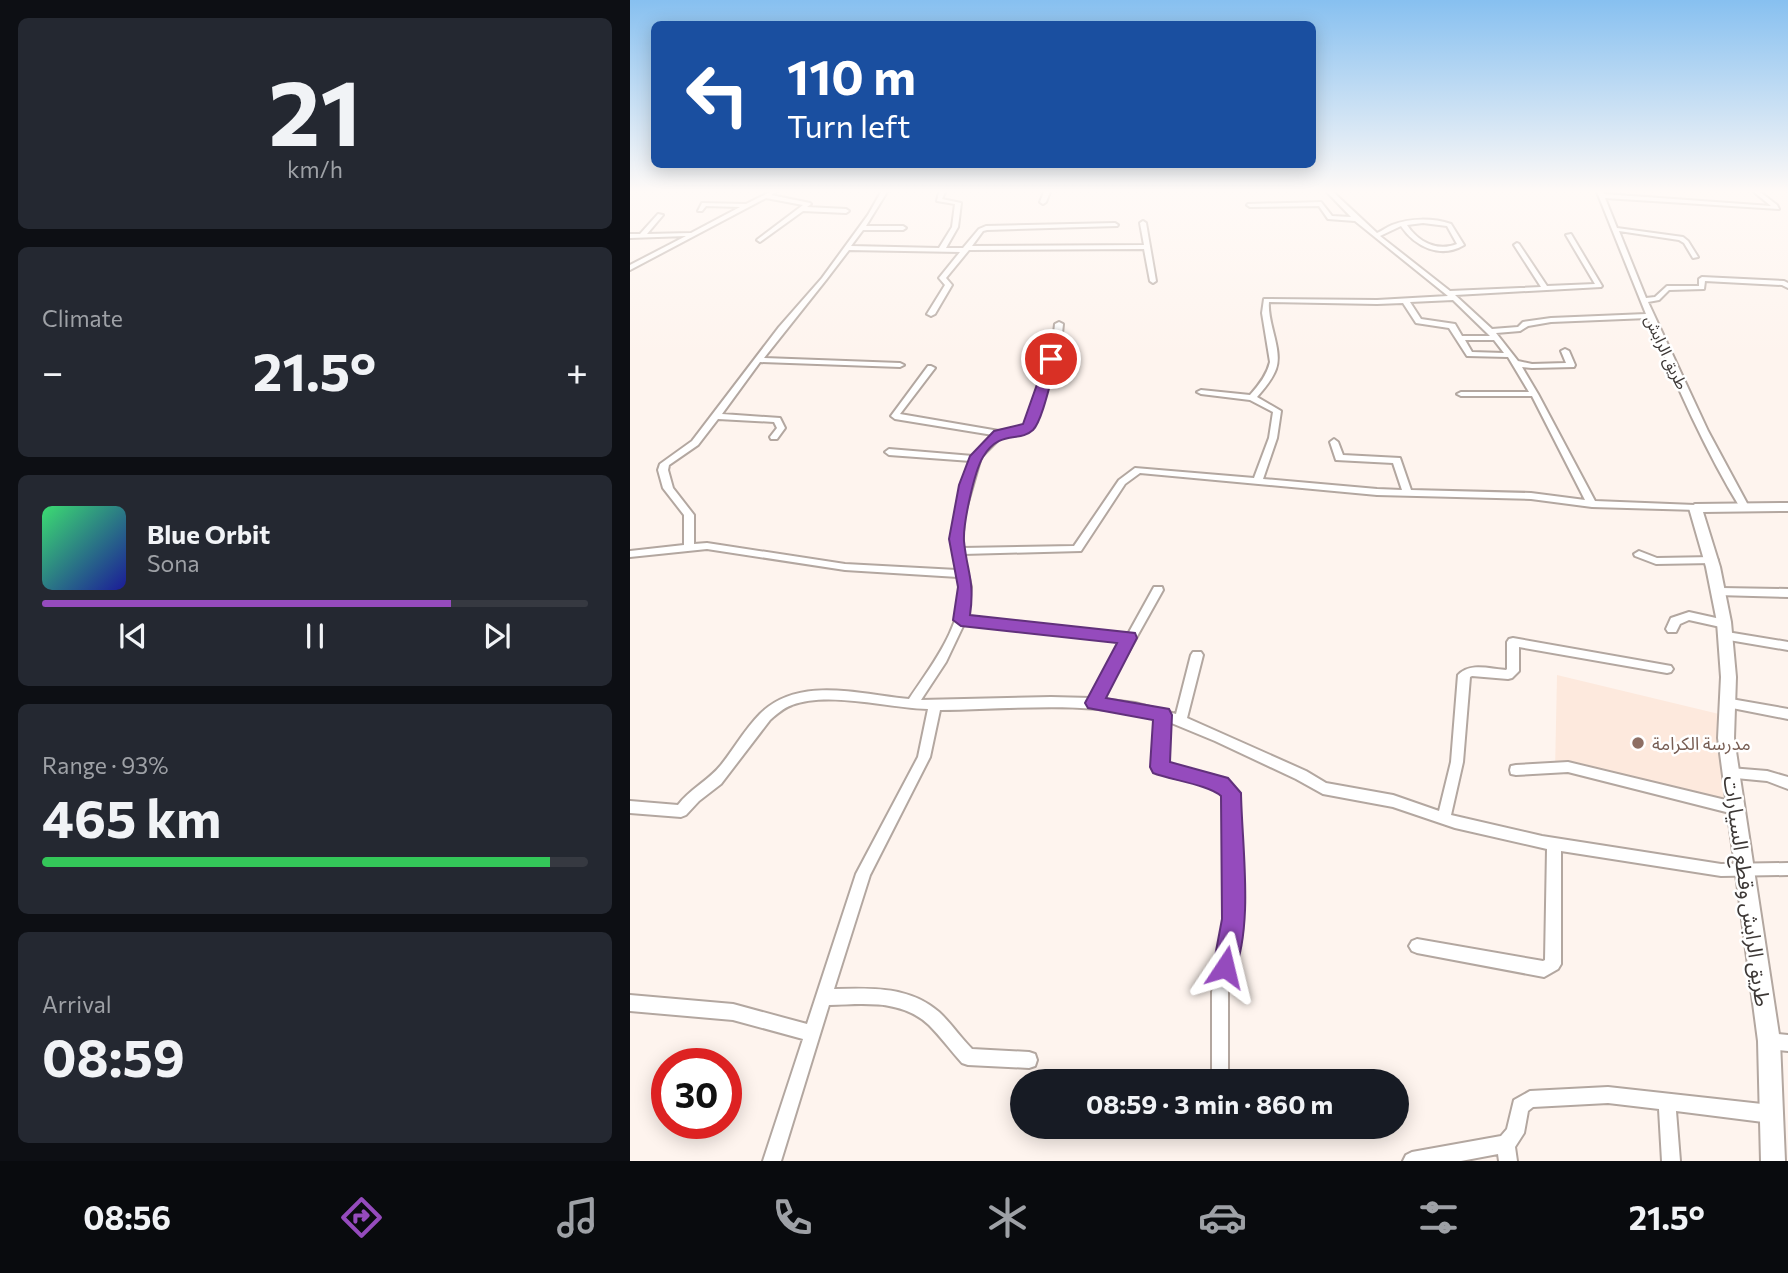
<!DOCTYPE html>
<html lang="en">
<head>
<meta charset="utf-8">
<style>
	:root { --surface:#171b24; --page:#242831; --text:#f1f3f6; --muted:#9ea1a6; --line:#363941; --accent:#954bbd }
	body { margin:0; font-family:Commissioner,"Noto Sans Arabic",sans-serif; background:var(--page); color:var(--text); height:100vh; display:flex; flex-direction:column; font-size:26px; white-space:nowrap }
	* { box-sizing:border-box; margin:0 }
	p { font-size:23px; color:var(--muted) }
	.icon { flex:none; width:38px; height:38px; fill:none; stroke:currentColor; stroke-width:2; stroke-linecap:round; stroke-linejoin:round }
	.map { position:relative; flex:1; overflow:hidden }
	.side { display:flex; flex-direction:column; gap:18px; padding:18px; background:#0d0f14; width:630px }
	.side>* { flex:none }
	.guide { position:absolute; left:21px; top:21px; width:665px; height:147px; border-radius:10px; box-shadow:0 4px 18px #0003; background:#1a4fa0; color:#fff; overflow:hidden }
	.speed { position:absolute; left:21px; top:1048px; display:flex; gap:14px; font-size:35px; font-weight:700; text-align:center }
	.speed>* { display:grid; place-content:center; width:91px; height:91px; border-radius:50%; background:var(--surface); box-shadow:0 4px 18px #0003; line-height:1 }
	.speed .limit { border:10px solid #d22; background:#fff; color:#111 }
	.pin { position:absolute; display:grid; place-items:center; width:60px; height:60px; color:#fff; margin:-30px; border:4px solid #fff; border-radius:50%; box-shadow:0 2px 7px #0007 }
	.me { position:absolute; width:77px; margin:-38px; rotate:10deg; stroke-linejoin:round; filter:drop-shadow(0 0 5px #0008) }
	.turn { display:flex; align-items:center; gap:24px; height:147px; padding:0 21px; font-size:32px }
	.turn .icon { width:91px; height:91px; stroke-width:2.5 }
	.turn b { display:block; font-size:49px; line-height:60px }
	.big { font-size:52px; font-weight:700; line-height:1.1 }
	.side .tile { flex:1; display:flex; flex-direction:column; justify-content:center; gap:10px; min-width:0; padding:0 24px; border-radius:10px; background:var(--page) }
	.side .dial { align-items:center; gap:0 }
	.dial b { font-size:91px; line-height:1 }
	.song { display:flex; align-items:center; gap:21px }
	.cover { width:84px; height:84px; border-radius:10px; background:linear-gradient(135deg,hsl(140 70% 55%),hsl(240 70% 35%)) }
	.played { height:7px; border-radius:4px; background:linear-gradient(90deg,var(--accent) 75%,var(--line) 75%) }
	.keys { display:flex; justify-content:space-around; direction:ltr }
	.heat { display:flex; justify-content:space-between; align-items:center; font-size:38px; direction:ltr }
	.charge { height:10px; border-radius:5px; background:linear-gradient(90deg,#34c759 93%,var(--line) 0) }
	.trip { position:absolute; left:380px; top:1069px; width:399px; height:70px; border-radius:35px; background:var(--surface); box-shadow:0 4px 18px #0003; font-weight:700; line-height:70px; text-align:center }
	.menu { display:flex; height:112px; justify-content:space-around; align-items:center; background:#090b0e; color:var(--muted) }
	.menu .icon { width:49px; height:49px }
	.menu .selected { color:var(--accent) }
	.menu b { font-size:32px; color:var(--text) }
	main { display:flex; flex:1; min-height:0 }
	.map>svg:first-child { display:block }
	.built { fill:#fde9dd }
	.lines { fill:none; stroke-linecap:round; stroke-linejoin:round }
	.minor-casing { stroke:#b3a7a0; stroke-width:4 }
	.major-casing { stroke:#b3a7a0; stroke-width:4 }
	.minor { fill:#fff; fill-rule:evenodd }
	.major { fill:#fff; fill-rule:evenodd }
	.route { fill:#954bbd; stroke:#61317b; stroke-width:2 }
	.education-dot { fill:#8d6e63; stroke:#fff; stroke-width:2.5 }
	.labels { text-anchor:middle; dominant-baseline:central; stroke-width:5; stroke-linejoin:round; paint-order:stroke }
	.far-street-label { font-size:16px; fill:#3d3836; stroke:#fff }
	.education-label { font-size:18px; fill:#785e54; stroke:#fff; text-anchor:start }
	.near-street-label { font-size:21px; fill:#3d3836; stroke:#fff }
</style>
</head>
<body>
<main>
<section class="side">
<div class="tile dial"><b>21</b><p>km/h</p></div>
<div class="tile"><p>Climate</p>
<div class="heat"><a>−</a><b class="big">21.5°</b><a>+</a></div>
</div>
<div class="tile">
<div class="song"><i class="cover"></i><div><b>Blue Orbit</b><p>Sona</p></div></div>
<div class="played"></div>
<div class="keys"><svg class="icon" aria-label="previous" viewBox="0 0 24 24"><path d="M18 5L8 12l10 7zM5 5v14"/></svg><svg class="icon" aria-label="pause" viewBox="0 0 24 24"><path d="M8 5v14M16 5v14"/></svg><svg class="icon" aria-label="next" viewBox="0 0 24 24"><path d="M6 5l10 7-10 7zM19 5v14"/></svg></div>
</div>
<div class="tile"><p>Range · 93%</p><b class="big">465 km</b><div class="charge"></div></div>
<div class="tile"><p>Arrival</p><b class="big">08:59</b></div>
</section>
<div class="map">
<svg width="1158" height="1161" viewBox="0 0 1158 1161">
	<rect width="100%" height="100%" fill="#fef4ee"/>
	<path class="built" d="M927 675 1089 714 1094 813 925 771Z"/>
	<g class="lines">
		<g class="minor-casing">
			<path id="minor" d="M140 192H146L141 195 180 203 181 204 177 207 216 209 219 211 216 213 173 211 130 242 127 240 128 239 173 205 136 198 0 270V265L56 236 0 238V234H10L28 214 33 215 17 234 61 233 110 207 76 206 72 211H68L72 203 116 204Z
				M251 192H257L236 226H273L276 228 273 230H233L221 246 309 248 322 227 325 204 307 201 309 192H315L312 199 331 203 328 227 316 248H333L349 229 356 226 485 223 488 225 487 226 357 230 353 231 342 246 514 245 510 223 513 221 516 223 526 281 523 283 520 281 514 249 339 250 316 278 322 285 305 314 301 316 297 314 315 285 309 278 330 252 219 250 196 280 134 358 270 363 274 365 270 367 130 362 92 414 150 418 155 428 147 439H141L140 437 147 428 144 422 88 419 68 445 39 465 38 470 43 488 64 515V544L77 543 215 564 327 570C317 530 329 499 341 461L259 455 255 452 259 449 343 456 363 435 265 419 261 416 298 366H301L305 368 270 414 369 431 390 429 395 425 423 343 425 324 429 322 433 324 431 343 403 426 395 433 372 436 351 457 334 516 332 548 444 546 489 480 505 468 624 478 639 438 643 412 620 400 571 394 567 392 571 390 620 395C629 385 637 375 640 362L632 313 634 299 747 300 818 296 725 221 698 219 689 206 620 207 617 205 618 204 691 202 702 216 721 217 697 192H703L747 233C752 231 757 227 762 225 780 218 803 218 821 224L834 245C811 259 785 247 771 226L750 236 820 291 911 287 884 245 887 243 889 244 917 286 965 284 936 235 941 234 972 286 971 287 825 295 862 329 888 327 893 322 921 318 1016 314 967 192H973L974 194 1141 206 1124 192H1130L1147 205 1149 209 975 198 987 228 1053 237 1058 241 1068 257 1063 258 1054 243 1049 240 989 231 1016 298 1025 297 1037 286H1069V279L1072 277 1154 281 1158 283V288L1152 285 1075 281 1074 289 1039 290 1029 300 1018 302 1078 431 1119 507 1117 509H1111C1074 449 1046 383 1018 318L921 322 898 326 890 331 866 333 888 361 902 364 936 363 931 351 935 349 939 351 945 365 944 367 902 368 892 367 908 394 965 501 1065 505 1068 506 1070 508 1068 510 962 507 901 499 747 495 510 473 495 484 451 551 333 554 341 587 337 617 498 634 524 587H532L533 590 472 699 505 703 546 714 561 655 563 652H571L573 655 557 718 676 771 696 783 763 795 809 811 821 762 828 675C840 662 860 669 876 670L877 669V642L879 639 883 638 1041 666 1043 669 1041 672 1037 673 889 647V671L882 678 878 679 842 676 840 677 833 762 821 815 912 836 1091 864 1158 863V875L1091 876 931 851V964L928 969 914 977 787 953 782 951 779 946 782 941 787 939 913 961 915 960 917 849 825 828 763 807 693 794 666 779 585 741 539 722 537 764C559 777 593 767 608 793L610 919 598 992V1076L596 1082H584L582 1076V992L596 919 594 795C580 779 547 783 525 771L524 767 527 718C455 701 383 709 310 710L300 757 240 875 204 989C241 988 279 986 309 1012 321 1023 330 1037 342 1049L399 1052 405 1054 407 1060 405 1066 399 1068 338 1065 332 1063C321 1051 311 1037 299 1025 271 999 235 1004 199 1005L151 1161H133L173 1039 103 1020 0 1011V995L103 1004 177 1024 226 874 288 757 298 709C258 708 199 691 162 705 153 708 147 714 140 720L91 784 69 801 56 815 51 817 0 813V801L48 805C60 789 78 781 91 765 104 749 115 729 130 714 169 675 231 695 279 699 301 666 339 619 328 577L215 570 77 549 0 557V551L54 545V515L33 488 28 470 30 464 62 441 149 327 192 278 238 215ZM793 223 817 226 827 244C807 252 788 242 777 225ZM823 300 860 336H832L825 324 791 319 780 302ZM639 302 747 304 773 303 786 323 819 328 837 356 878 357 899 392H831L827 394 831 396H902L955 500 901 493 781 490 770 458 713 455 708 442 704 439 700 442 706 460 763 463 772 490 747 489 633 479 647 438 651 411 627 397C634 389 642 380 646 369 653 350 637 323 639 302ZM835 340H864L874 353 842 352ZM334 624 493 641 461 698 421 697 291 700 316 662Z
				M414 192H420L416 202 413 204 410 202Z
				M1009 551 1027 558 1083 557 1088 560 1083 563 1026 564 1005 556 1004 554Z
				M1091 588 1158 589V597L1087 595 1086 592 1087 589Z
				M1059 612 1095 620 1099 621 1101 624 1099 627 1095 628 1059 620 1050 624 1046 632H1038L1036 629 1041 618Z
				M1097 632 1158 642V650L1093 639 1091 636 1093 633Z
				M1101 699 1158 709V719L1097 707 1095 704 1097 701Z
				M938 762 1104 802 1109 804 1111 808 1109 812 1104 814 938 772 886 775 881 774 880 770 881 766 886 765Z
				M1100 768 1137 771 1158 777V789L1137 781 1095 777 1094 773 1095 769Z
				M1139 1033 1158 1035V1051L1139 1049 1133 1047 1131 1041 1133 1035Z
				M978 1087 1141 1105 1147 1108 1150 1114 1147 1120 1141 1123 1046 1111 1050 1161H1032L1029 1109 978 1103 903 1107 898 1111 894 1133 885 1147 887 1161H869L868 1154 831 1161H773L776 1155 782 1152 871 1136 877 1129 884 1100 900 1091Z"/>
		</g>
		<g class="major-casing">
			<path id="major" d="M1158 503V511L1073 512 1090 567 1101 622 1106 677 1104 738 1150 1041 1155 1161H1131L1128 1041 1088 738 1091 677 1087 622 1076 567 1059 508 1065 504Z"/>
		</g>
		<use href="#minor" class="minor"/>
		<use href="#major" class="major"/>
	</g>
	<linearGradient id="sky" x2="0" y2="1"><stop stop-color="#87c0f0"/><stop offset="0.54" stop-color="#fffaf7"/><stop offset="1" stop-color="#fffaf7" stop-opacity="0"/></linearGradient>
	<rect width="1158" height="354" fill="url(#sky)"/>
	<path class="route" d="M417 356 427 359C422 374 413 420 403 430 389 443 370 429 353 457 344 472 333 524 334 541 337 572 345 581 340 615L505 633 507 638 476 698 539 709 542 715 540 762 598 778 611 793C612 848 624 925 603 976L595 979 586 976 583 967 592 919 591 796C579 785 541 780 523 773L520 767 523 720 458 708 455 703 487 643 331 626 323 620 328 587 319 539 329 485 340 456 364 431 393 424Z"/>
	<circle class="education-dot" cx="1008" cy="743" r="7"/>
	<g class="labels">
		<g class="far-street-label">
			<text transform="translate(1037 352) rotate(65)">طريق الرابش</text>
		</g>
		<g class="education-label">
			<text x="1022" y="743">مدرسة الكرامة</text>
		</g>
		<g class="near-street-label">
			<text transform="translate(1118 891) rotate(82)">طريق الرابش وقطع السيارات</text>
		</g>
	</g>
</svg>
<div class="speed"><div class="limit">30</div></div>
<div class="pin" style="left:421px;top:359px;background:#d93025"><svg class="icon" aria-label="arrive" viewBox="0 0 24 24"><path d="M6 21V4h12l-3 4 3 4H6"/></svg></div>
<svg class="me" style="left:595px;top:967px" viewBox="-20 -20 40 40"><path d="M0-17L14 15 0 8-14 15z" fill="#954bbd" stroke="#fff" stroke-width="4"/></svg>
<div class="trip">08:59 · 3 min · 860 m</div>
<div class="guide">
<div class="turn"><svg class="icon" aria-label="left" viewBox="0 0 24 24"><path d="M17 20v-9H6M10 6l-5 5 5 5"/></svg><div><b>110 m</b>Turn left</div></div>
</div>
</div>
</main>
<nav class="menu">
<b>08:56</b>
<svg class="icon selected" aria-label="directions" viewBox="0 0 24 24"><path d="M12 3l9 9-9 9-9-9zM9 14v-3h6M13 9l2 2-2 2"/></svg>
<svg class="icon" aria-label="music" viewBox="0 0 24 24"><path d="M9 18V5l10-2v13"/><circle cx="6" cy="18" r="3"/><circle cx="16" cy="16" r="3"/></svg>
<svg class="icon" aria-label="phone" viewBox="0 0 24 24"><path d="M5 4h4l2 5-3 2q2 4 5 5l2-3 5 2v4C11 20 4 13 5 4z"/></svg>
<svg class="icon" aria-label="climate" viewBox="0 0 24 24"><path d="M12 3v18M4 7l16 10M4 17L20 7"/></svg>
<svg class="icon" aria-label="car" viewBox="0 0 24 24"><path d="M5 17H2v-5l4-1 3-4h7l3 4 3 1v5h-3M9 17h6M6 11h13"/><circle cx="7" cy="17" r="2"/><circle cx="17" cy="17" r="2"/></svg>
<svg class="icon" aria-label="filters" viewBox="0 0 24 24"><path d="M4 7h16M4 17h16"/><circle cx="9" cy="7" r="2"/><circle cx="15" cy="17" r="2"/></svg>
<b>21.5°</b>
</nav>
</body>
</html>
